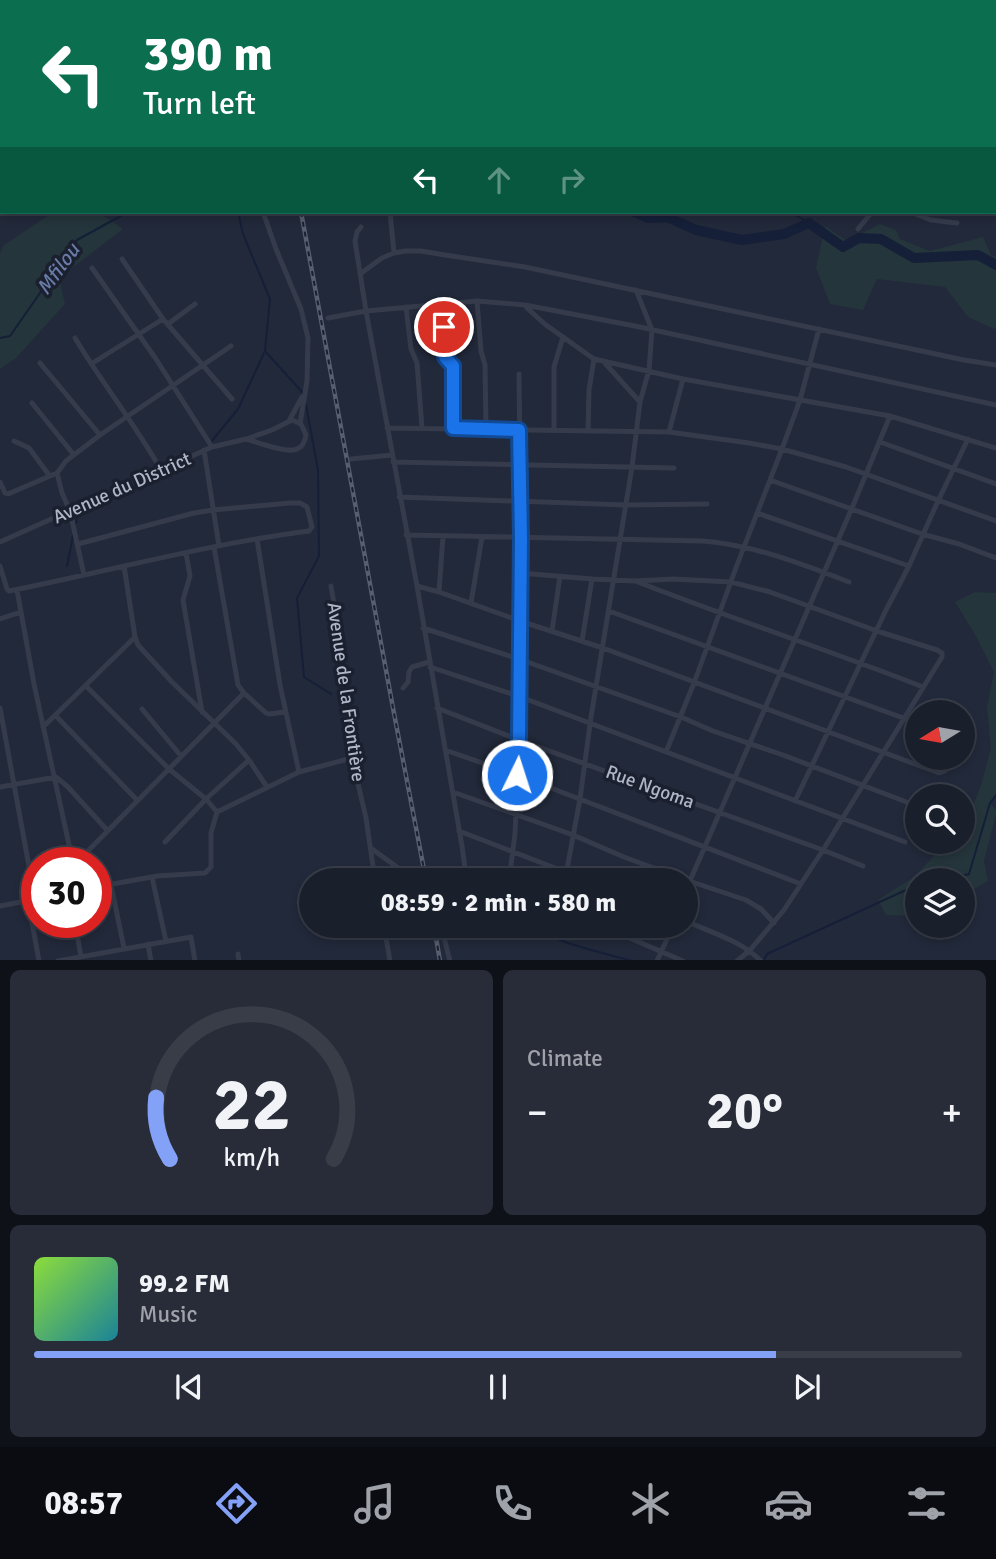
<!DOCTYPE html>
<html lang="en">
<head>
<meta charset="utf-8">
<style>
	:root { --surface:#1a1f2c; --page:#272c38; --text:#f1f3f6; --muted:#9fa2a9; --line:#383d48; --accent:#84a1f8 }
	body { margin:0; font-family:Signika,sans-serif; background:var(--page); color:var(--text); height:100vh; display:flex; flex-direction:column; font-size:26px; white-space:nowrap }
	* { box-sizing:border-box; margin:0 }
	p { font-size:23px; color:var(--muted) }
	.icon { flex:none; width:38px; height:38px; fill:none; stroke:currentColor; stroke-width:2; stroke-linecap:round; stroke-linejoin:round }
	.map { position:relative; height:960px; overflow:hidden }
	.side { display:flex; flex-direction:column; gap:10px; padding:10px; background:#0e1118; flex:1 }
	.side>* { flex:none }
	.top-card { position:absolute; left:0px; top:0px; width:998px; height:214px; box-shadow:0 4px 10px #0003,0 0 0 2px var(--line); background:#0b6e4f; color:#fff; overflow:hidden }
	.needle { width:46px; rotate:259deg }
	.controls { position:absolute; left:905px; top:700px; display:grid; gap:14px }
	.controls a { display:grid; place-items:center; width:70px; height:70px; border-radius:50%; background:var(--surface); box-shadow:0 4px 10px #0003,0 0 0 2px var(--line); font-size:35px }
	.speed { position:absolute; left:21px; top:847px; display:flex; gap:14px; font-size:35px; font-weight:700; text-align:center }
	.speed>* { display:grid; place-content:center; width:91px; height:91px; border-radius:50%; background:var(--surface); box-shadow:0 4px 10px #0003,0 0 0 2px var(--line); line-height:1 }
	.speed .limit { border:10px solid #d22; background:#fff; color:#111 }
	.pin { position:absolute; display:grid; place-items:center; width:60px; height:60px; color:#fff; margin:-30px; border:4px solid #fff; border-radius:50%; box-shadow:0 2px 7px #0007 }
	.me { position:absolute; width:77px; margin:-38px; rotate:4deg; stroke-linejoin:round; filter:drop-shadow(0 0 5px #0008) }
	.turn { display:flex; align-items:center; gap:24px; height:147px; padding:0 28px; font-size:32px }
	.turn .icon { width:91px; height:91px; stroke-width:2.5 }
	.turn b { display:block; font-size:49px; line-height:60px }
	.lanes { display:flex; align-items:center; height:66px; padding:0 28px; background:#0003; justify-content:center; gap:35px; direction:ltr }
	.lanes .off { opacity:.35 }
	.big { font-size:52px; font-weight:700; line-height:1.1 }
	.side .widget { flex:1; display:flex; flex-direction:column; justify-content:center; gap:10px; min-width:0; padding:0 24px; border-radius:10px; background:var(--page) }
	.side .dial { align-items:center; gap:0 }
	.dial svg { height:182px; overflow:visible; fill:none; stroke:var(--line); stroke-width:7; stroke-linecap:round; text-anchor:middle }
	.dial text { fill:var(--text); stroke:none }
	.song { display:flex; align-items:center; gap:21px }
	.cover { width:84px; height:84px; border-radius:10px; background:linear-gradient(135deg,hsl(90 70% 55%),hsl(190 70% 35%)) }
	.played { height:7px; border-radius:4px; background:linear-gradient(90deg,var(--accent) 80%,var(--line) 80%) }
	.keys { display:flex; justify-content:space-around; direction:ltr }
	.heat { display:flex; justify-content:space-between; align-items:center; font-size:38px; direction:ltr }
	.side .tiles { flex:1; display:grid; gap:10px; grid-template-columns:1fr 1fr }
	.widget:last-child { grid-column:span 2 }
	.trip { position:absolute; left:299px; top:868px; width:399px; height:70px; border-radius:35px; background:var(--surface); box-shadow:0 4px 10px #0003,0 0 0 2px var(--line); font-weight:700; line-height:70px; text-align:center }
	.tabs { display:flex; height:112px; justify-content:space-around; align-items:center; background:#0a0c12; color:var(--muted) }
	.tabs .icon { width:49px; height:49px }
	.tabs .selected { color:var(--accent) }
	.tabs b { font-size:32px; color:var(--text) }
	.map>svg:first-child { display:block }
	.green { fill:#24353b }
	.lines { fill:none; stroke-linecap:round; stroke-linejoin:round }
	.stream { stroke:#151f38; stroke-width:2 }
	.river { stroke:#151f38; stroke-width:10 }
	.street { stroke:#353b4b; stroke-width:5 }
	.secondary { stroke:#434a5e; stroke-width:7 }
	.rail-casing { stroke:#575e72; stroke-width:4.5 }
	.rail { stroke:#1b202f; stroke-width:2; stroke-dasharray:5; stroke-linecap:butt }
	.route-casing { stroke:#114b97; stroke-width:18 }
	.route { stroke:#1a73e8; stroke-width:12 }
	.labels { text-anchor:middle; dominant-baseline:central; stroke-width:7; stroke-linejoin:round; paint-order:stroke }
	.street-label { font-size:19px; fill:#b0b6c7; stroke:#1b202f }
	.water-label { font-size:21px; font-style:italic; fill:#697ba6; stroke:#1b202f }
</style>
</head>
<body>
<div class="map">
<svg width="996" height="961" viewBox="0 0 996 961">
	<rect width="100%" height="100%" fill="#22293a"/>
	<path class="green" d="M98 212 123 229 59 278 65 304 16 358 0 369V253L4 245 49 215Z
		M880 224 896 230 900 239 930 251 983 237 991 255 996 257V328L994 329 968 317 945 287 877 279 863 310 830 304 816 268 825 226 847 241Z
		M975 592 996 593V796L990 803 996 810V815L984 861 988 881 963 896 962 880H917V916L886 915 878 900 915 876 947 842H962L963 824 968 818 981 785 991 748 987 707 994 672 976 636 955 602Z"/>
	<g class="lines">
		<path class="stream" d="M455 0 456 2
			M786 0 787 2
			M791 212 809 223
			M0 338 10 336 77 240 128 212
			M265 351 303 393
			M306 405 318 470 319 556 297 598 304 677 331 694
			M210 443 238 409 265 351 270 299 243 234 238 212
			M97 502 165 477 190 460
			M76 523 79 508
			M67 566 73 536
			M945 880 969 874 990 803 996 795
			M527 926C560 943 598 952 633 961
			M764 960 767 954 908 889 917 887"/>
		<path class="river" d="M634 212 648 218 667 217 696 230 742 240 784 234 809 223 843 247 859 238 881 239 914 258 978 255 996 265"/>
		<path class="street" d="M221 0 222 2
			M495 0 496 2
			M551 0 553 2
			M610 0 612 2
			M668 0 671 2
			M368 2V0
			M501 2 502 0
			M628 2 630 0
			M686 2 688 0
			M736 2 737 1
			M827 2V0
			M866 2V0
			M905 2V0
			M942 2 943 0
			M263 212 276 249 301 309 308 338 307 381 300 424
			M390 212 394 253
			M910 212 931 220 957 223
			M361 227 357 232 355 241 366 311 417 586 462 846 465 868 458 880
			M858 229 872 212
			M122 259 163 319 232 399
			M92 268 156 359 212 447
			M360 274 382 258 394 253 405 251H421L445 255 525 267 964 360 996 365
			M477 301 481 351 485 365 486 429
			M442 304 444 327 445 357 453 366V428
			M406 307 411 349 417 363 422 428
			M527 308 546 325 594 359 683 379 890 416 996 448
			M328 318 366 311 477 301 525 305 640 327 996 405
			M168 324 195 304
			M75 338C102 383 135 424 161 470
			M603 361 640 402
			M40 363 100 435
			M91 364 163 319
			M32 403 74 455
			M289 421 302 397
			M387 428 669 432 749 443 782 449 846 467 996 521
			M554 430V367L563 337
			M588 431 589 390 594 359
			M669 432 683 379
			M14 441 29 448 49 475
			M880 442 996 484
			M204 450 219 546
			M351 459 392 455
			M393 462 674 468
			M57 473 62 493 70 511 84 575
			M770 480 922 534 959 544 996 558
			M0 482 5 493 8 494 57 473 66 461 100 435 231 346
			M399 497 626 505 707 504
			M757 513 909 566
			M406 535 703 541C754 545 802 564 849 582
			M257 539 280 685 299 772
			M0 542 212 447 246 439 272 430 292 420 301 424 306 435C305 441 303 447 297 449 287 454 257 442 246 439
			M214 547 238 685 244 693 266 713 269 714 285 712
			M186 553 190 576 183 600 202 712
			M0 566 7 589 9 591C109 571 208 544 309 531L312 527 307 507 300 503H290L213 510 194 513 78 544
			M124 566 135 637 138 645 172 682 236 744 249 760 267 787
			M520 573 592 579 635 581 673 579 731 582 770 592 877 631 937 650 942 653V657L823 850 784 910 750 950 737 961
			M638 582C732 619 829 650 923 687
			M331 586C335 613 345 645 339 672L352 758 366 818 375 880
			M417 586 439 592 520 621 603 648 939 773 945 771 949 758
			M17 590 34 684 73 863
			M439 592 443 536
			M471 603 482 537
			M609 611 917 723
			M0 619 21 612
			M423 628 519 659 681 717 713 731 783 755 917 806
			M552 631 560 576
			M582 641 592 579
			M430 667 518 696 905 842
			M86 686 169 769 206 799 217 812
			M403 688 408 682 409 672 412 667 429 662
			M0 708 35 899
			M437 708 519 740 823 850 863 866
			M142 709 181 756
			M55 715 137 800
			M43 727 135 637
			M445 750 517 775 801 884
			M666 752 694 683 737 565 782 449 800 400 819 329
			M0 787 56 777 68 787 107 830
			M453 792 573 835 624 857 689 881 746 900 761 909 774 923
			M795 801 887 608 909 566 938 501 968 439
			M459 831 586 880
			M165 842 206 799 249 760
			M372 849 415 880
			M76 863 244 693
			M465 868 502 880
			M152 877 166 941
			M509 880 515 834 519 740 518 696 521 538 519 374
			M565 880 580 799 591 717 632 467 640 402 649 370 652 330 636 290
			M111 885 124 948
			M96 887 157 876 205 873 211 867V833L217 812 299 772 352 758
			M686 890 852 508 890 416
			M28 900 39 961
			M0 906 31 900
			M686 921C712 933 740 940 761 961
			M75 922 81 957
			M384 926 390 961
			M441 926 450 961
			M602 926 683 961
			M148 944 151 961
			M238 954 239 961
			M58 961 191 937 195 961
			M657 961 673 926"/>
		<path class="secondary" d="M77 2 78 0
			M0 79 2 77"/>
		<g class="rail-casing">
			<path id="rail" d="M328 2V0
				M301 212 393 708 426 880
				M434 926 440 961"/>
		</g>
		<use href="#rail" class="rail"/>
	</g>
	<g class="lines">
		<g class="route-casing">
			<path id="route" d="M444 327 445 357 453 366V428L519 430 521 538 519 740 517 775"/>
		</g>
		<use href="#route" class="route"/>
	</g>
	<g class="labels">
		<g class="street-label">
			<text transform="translate(122 488) rotate(-24)">Avenue du District</text>
			<text transform="translate(346 692) rotate(82)">Avenue de la Frontière</text>
			<text transform="translate(650 787) rotate(20)">Rue Ngoma</text>
		</g>
		<g class="water-label">
			<text transform="translate(58 269) rotate(-54)">Mfilou</text>
		</g>
	</g>
</svg>
<div class="controls">
<a><svg class="needle" viewBox="-14 -14 28 28"><path d="M0-13l5 13h-10z" fill="#e53935"/><path d="M0 13l5-13h-10z" fill="#9fa2a9"/></svg></a>
<a><svg class="icon" aria-label="search" viewBox="0 0 24 24"><circle cx="10" cy="10" r="6"/><path d="M15 15l6 6"/></svg></a>
<a><svg class="icon" aria-label="layers" viewBox="0 0 24 24"><path d="M12 4l9 5-9 5-9-5zM3 14l9 5 9-5"/></svg></a>
</div>
<div class="speed"><div class="limit">30</div></div>
<div class="pin" style="left:444px;top:327px;background:#d93025"><svg class="icon" aria-label="arrive" viewBox="0 0 24 24"><path d="M6 21V4h12l-3 4 3 4H6"/></svg></div>
<svg class="me" style="left:517px;top:775px" viewBox="-20 -20 40 40"><circle r="17" fill="#1a73e8" stroke="#fff" stroke-width="3"/><path d="M0-11L8 9 0 5-8 9z" fill="#fff"/></svg>
<div class="trip">08:59 · 2 min · 580 m</div>
<div class="top-card">
<div class="turn"><svg class="icon" aria-label="left" viewBox="0 0 24 24"><path d="M17 20v-9H6M10 6l-5 5 5 5"/></svg><div><b>390 m</b>Turn left</div></div>
<div class="lanes"><svg class="icon" aria-label="left" viewBox="0 0 24 24"><path d="M17 20v-9H6M10 6l-5 5 5 5"/></svg><svg class="icon off" aria-label="ahead" viewBox="0 0 24 24"><path d="M12 20V5M6 11l6-6 6 6"/></svg><svg class="icon off" aria-label="right" viewBox="0 0 24 24"><path d="M7 20v-9h11M14 6l5 5-5 5"/></svg></div>
</div>
</div>
<section class="side">
<div class="tiles">
<div class="widget dial"><svg viewBox="0 0 100 80">
<path d="M14 69A42 42 0 1 1 86 69"/>
<path d="M14 69A42 42 0 0 1 8 42" stroke="#84a1f8"/>
<text x="50" y="56" font-size="32" font-weight="700">22</text>
<text x="50" y="72" font-size="11">km/h</text>
</svg></div>
<div class="widget"><p>Climate</p>
<div class="heat"><a>−</a><b class="big">20°</b><a>+</a></div>
</div>
<div class="widget">
<div class="song"><i class="cover"></i><div><b>99.2 FM</b><p>Music</p></div></div>
<div class="played"></div>
<div class="keys"><svg class="icon" aria-label="previous" viewBox="0 0 24 24"><path d="M18 5L8 12l10 7zM5 5v14"/></svg><svg class="icon" aria-label="pause" viewBox="0 0 24 24"><path d="M8 5v14M16 5v14"/></svg><svg class="icon" aria-label="next" viewBox="0 0 24 24"><path d="M6 5l10 7-10 7zM19 5v14"/></svg></div>
</div>
</div>
</section>
<nav class="tabs">
<b>08:57</b>
<svg class="icon selected" aria-label="directions" viewBox="0 0 24 24"><path d="M12 3l9 9-9 9-9-9zM9 14v-3h6M13 9l2 2-2 2"/></svg>
<svg class="icon" aria-label="music" viewBox="0 0 24 24"><path d="M9 18V5l10-2v13"/><circle cx="6" cy="18" r="3"/><circle cx="16" cy="16" r="3"/></svg>
<svg class="icon" aria-label="phone" viewBox="0 0 24 24"><path d="M5 4h4l2 5-3 2q2 4 5 5l2-3 5 2v4C11 20 4 13 5 4z"/></svg>
<svg class="icon" aria-label="climate" viewBox="0 0 24 24"><path d="M12 3v18M4 7l16 10M4 17L20 7"/></svg>
<svg class="icon" aria-label="car" viewBox="0 0 24 24"><path d="M5 17H2v-5l4-1 3-4h7l3 4 3 1v5h-3M9 17h6M6 11h13"/><circle cx="7" cy="17" r="2"/><circle cx="17" cy="17" r="2"/></svg>
<svg class="icon" aria-label="filters" viewBox="0 0 24 24"><path d="M4 7h16M4 17h16"/><circle cx="9" cy="7" r="2"/><circle cx="15" cy="17" r="2"/></svg>
</nav>
</body>
</html>
